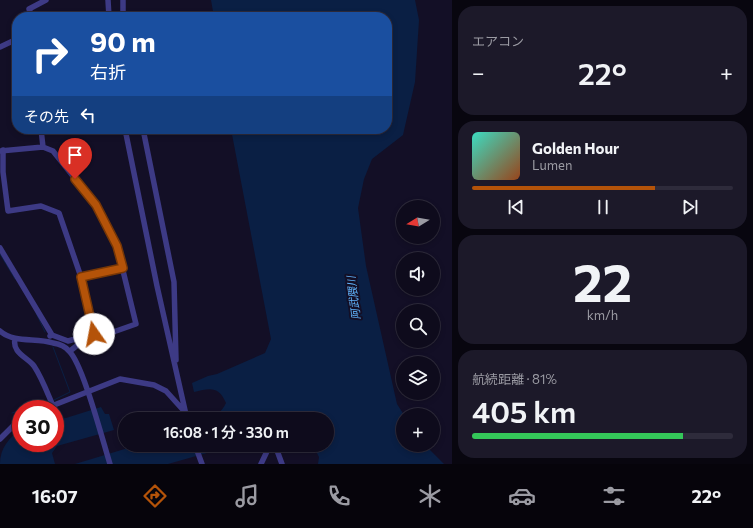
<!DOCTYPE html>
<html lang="ja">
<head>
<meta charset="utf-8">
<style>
	:root { --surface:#0e0b1c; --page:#1c1929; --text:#f1f3f6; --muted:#9b9ba3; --line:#2e2b3b; --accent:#b45309 }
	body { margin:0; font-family:Commissioner,"Noto Sans JP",sans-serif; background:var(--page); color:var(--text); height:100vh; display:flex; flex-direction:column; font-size:15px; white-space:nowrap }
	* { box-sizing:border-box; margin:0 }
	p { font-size:13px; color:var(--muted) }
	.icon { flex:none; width:22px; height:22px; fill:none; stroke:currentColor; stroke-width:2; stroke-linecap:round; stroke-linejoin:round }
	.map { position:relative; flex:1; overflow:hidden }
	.panel { display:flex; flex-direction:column; gap:6px; padding:6px; background:#08060f; width:301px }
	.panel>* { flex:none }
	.guide { position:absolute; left:12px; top:12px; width:380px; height:122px; border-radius:16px; box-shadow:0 2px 6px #0003,0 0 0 1px var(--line); background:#1a4fa0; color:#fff; overflow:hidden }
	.needle { width:26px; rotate:259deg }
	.fabs { position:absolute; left:396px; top:200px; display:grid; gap:8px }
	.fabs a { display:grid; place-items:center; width:44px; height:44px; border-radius:50%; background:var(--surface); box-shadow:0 2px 6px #0003,0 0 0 1px var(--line); font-size:20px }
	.speed { position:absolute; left:12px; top:400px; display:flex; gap:8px; font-size:20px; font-weight:700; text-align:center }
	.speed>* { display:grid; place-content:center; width:52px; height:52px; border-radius:50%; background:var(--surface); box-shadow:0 2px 6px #0003,0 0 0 1px var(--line); line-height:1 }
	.speed .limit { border:6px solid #d22; background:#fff; color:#111 }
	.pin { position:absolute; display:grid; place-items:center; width:34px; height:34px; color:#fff; margin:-41px -17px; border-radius:50% 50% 50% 0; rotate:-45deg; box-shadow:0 0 4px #0007 }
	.pin .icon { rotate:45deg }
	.me { position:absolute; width:44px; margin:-22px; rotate:348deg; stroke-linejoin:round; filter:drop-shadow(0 0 3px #0008) }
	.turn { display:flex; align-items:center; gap:14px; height:84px; padding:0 12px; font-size:18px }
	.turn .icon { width:52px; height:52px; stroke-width:2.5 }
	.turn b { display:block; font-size:28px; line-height:34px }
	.then { display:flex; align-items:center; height:38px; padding:0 12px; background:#0003; gap:8px; font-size:15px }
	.big { font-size:30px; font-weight:600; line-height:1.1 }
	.panel .tile { flex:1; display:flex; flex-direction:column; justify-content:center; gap:6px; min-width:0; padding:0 14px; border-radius:16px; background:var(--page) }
	.panel .dial { align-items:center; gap:0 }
	.dial b { font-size:52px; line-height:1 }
	.song { display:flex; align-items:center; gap:12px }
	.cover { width:48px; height:48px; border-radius:6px; background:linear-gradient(135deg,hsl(170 70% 55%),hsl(20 70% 35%)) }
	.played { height:4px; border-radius:2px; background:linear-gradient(90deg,var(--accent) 70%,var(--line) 70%) }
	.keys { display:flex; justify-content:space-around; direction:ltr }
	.heat { display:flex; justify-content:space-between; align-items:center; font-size:22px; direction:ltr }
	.charge { height:6px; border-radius:3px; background:linear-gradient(90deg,#34c759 81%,var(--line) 0) }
	.trip { position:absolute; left:118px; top:412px; width:216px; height:40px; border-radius:20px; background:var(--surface); box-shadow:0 2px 6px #0003,0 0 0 1px var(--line); font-weight:600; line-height:40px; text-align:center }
	.tabs { display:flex; height:64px; justify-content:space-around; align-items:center; background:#06040b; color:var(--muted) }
	.tabs .icon { width:28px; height:28px }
	.tabs .current { color:var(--accent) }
	.tabs b { font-size:18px; color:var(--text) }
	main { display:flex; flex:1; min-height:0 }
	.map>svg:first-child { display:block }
	.water { fill:#0a1f44 }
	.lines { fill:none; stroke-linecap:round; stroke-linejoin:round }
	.stream { stroke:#0a1f44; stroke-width:1 }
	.minor { stroke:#3d3a85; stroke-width:5.5 }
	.route-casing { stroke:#753606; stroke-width:10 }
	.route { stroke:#b45309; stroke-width:7 }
	.labels { text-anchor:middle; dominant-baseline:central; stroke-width:4; stroke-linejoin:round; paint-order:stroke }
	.water-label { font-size:11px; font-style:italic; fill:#62b6ff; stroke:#130f26 }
</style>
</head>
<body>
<main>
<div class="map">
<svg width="452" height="464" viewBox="0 0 452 464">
	<rect width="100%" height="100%" fill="#130f26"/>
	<path class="water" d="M211 0H415L419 20 415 82 403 135 372 159 364 179 358 208 366 266 397 404 404 415 403 445H425L444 464H318L319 457 313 445H327V419H301L300 414 288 419H207C216 415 221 413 226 403 219 386 210 388 194 392L192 383 208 376 217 374 265 353 271 339 231 129H387V17H214Z
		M101 407 105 414H109L114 430 57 446 52 453 55 464H0C0 448 9 438 21 429V443H55V419L66 418Z
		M138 445H235L168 464H75Z"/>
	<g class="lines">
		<path class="stream" d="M0 254 15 279
			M36 313 45 332
			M53 347 70 392 54 400
			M12 413 48 402"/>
		<path class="minor" d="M108 0 109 17
			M32 17 29 9 46 0
			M123 17V0
			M0 47 17 39
			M41 129 43 147
			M125 129 157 286 187 419
			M143 129 174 282 176 360
			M3 150V172L8 211 41 206 59 213 81 277 94 334 68 341 52 335
			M0 151 43 147 53 151 96 205 117 246 136 324 79 344 70 351
			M0 248 52 335 50 336
			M81 277 123 268
			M0 331C15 344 36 337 53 343 59 344 65 346 69 351 83 364 103 442 110 464
			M15 339C12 353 27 357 34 366 42 378 47 392 53 406
			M44 409 120 379 154 385 166 391 184 411
			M0 439 21 418
			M195 445 202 464
			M275 445 282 464
			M261 464 270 445"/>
	</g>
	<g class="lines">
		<g class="route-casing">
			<path id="route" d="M75 179 96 205 117 246 123 268 81 277 94 334"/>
		</g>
		<use href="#route" class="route"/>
	</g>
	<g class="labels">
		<g class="water-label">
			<text transform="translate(353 298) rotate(-97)">阿武隈川</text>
		</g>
	</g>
</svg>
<div class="fabs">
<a><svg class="needle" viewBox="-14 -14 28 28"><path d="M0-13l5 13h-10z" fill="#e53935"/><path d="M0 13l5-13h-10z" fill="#9b9ba3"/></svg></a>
<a><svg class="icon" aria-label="sound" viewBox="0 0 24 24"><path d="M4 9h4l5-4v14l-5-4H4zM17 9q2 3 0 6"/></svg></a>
<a><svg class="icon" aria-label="search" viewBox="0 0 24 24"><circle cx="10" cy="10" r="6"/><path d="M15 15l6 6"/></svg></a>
<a><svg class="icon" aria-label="layers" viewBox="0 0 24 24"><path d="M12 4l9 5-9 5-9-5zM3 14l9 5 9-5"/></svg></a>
<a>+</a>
</div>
<div class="speed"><div class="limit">30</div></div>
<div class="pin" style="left:75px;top:179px;background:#d93025"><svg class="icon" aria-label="arrive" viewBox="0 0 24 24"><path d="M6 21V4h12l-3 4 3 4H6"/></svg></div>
<svg class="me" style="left:94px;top:334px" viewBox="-20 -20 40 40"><circle r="19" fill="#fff"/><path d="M0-13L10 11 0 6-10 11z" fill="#b45309"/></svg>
<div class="trip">16:08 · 1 分 · 330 m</div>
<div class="guide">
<div class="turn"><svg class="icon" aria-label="right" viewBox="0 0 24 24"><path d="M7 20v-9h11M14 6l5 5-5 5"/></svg><div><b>90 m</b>右折</div></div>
<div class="then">その先<svg class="icon" aria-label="left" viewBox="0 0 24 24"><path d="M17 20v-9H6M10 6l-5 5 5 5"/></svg></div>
</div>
</div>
<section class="panel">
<div class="tile"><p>エアコン</p>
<div class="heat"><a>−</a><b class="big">22°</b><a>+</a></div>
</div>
<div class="tile">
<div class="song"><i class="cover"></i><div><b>Golden Hour</b><p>Lumen</p></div></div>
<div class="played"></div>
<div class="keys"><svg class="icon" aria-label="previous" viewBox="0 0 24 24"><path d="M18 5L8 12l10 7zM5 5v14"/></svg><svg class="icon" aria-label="pause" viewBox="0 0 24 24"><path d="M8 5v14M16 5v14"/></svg><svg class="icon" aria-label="next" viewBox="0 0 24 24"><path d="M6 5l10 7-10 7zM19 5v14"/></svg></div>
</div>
<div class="tile dial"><b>22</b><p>km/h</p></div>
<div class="tile"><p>航続距離 · 81%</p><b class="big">405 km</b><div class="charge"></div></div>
</section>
</main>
<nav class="tabs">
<b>16:07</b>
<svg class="icon current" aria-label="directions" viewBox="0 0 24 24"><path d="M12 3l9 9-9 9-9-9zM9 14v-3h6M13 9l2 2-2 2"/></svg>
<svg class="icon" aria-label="music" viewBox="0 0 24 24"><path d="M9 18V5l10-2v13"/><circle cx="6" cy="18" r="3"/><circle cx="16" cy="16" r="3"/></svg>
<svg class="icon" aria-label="phone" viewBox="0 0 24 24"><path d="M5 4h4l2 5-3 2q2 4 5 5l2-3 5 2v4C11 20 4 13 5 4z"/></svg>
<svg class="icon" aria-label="climate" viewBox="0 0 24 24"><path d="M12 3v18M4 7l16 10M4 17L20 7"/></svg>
<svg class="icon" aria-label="car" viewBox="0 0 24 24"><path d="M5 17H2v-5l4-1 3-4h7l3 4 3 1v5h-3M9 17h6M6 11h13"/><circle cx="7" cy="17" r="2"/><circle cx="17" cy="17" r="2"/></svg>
<svg class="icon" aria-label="filters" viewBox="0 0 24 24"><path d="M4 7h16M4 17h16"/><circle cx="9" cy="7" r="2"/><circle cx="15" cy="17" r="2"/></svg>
<b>22°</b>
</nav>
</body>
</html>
